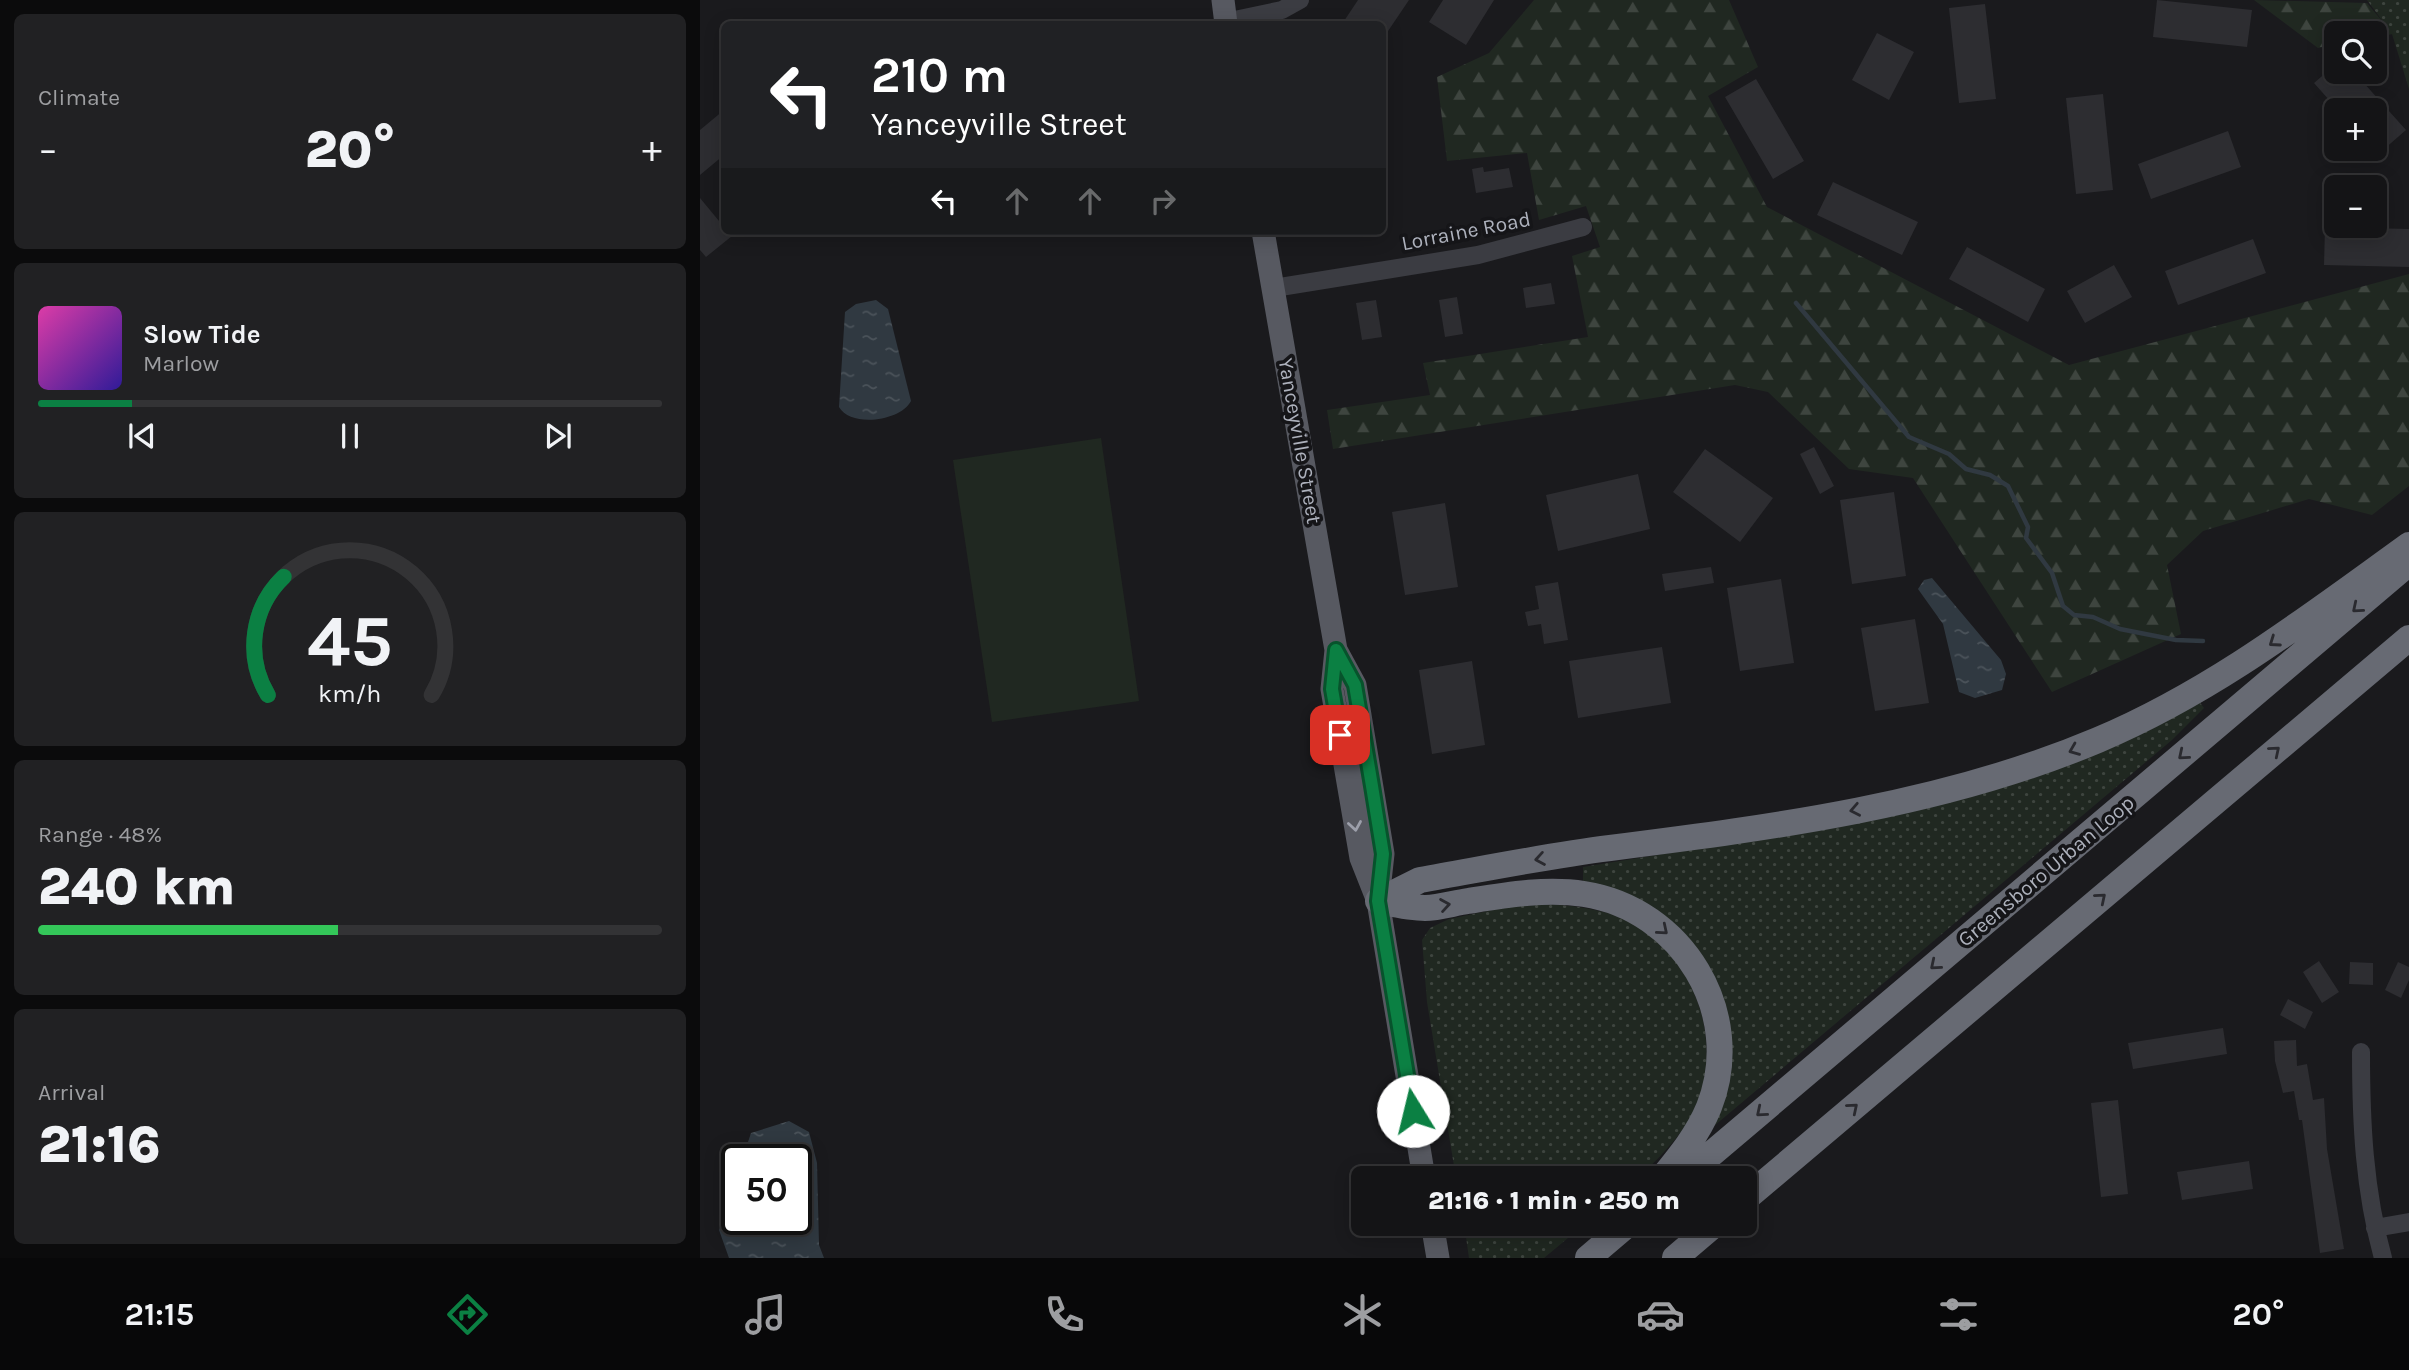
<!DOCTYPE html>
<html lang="en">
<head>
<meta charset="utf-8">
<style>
	:root { --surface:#141416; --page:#212123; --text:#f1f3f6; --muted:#9d9ea1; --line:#333335; --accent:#0b8043 }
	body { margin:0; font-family:Karla,sans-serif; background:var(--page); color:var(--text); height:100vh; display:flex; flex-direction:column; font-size:26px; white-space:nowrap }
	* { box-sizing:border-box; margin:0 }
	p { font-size:23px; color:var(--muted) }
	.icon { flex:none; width:38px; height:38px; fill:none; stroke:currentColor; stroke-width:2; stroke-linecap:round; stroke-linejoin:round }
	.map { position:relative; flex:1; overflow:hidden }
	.drawer { display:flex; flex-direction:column; gap:14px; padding:14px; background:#0b0b0c; width:700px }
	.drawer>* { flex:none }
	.guide { position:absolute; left:21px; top:21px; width:665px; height:214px; border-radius:10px; box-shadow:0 4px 18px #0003,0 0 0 2px var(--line); background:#202124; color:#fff; overflow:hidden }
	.controls { position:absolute; left:1624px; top:21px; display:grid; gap:14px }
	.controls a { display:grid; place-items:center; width:63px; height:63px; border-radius:10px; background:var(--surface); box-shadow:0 4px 18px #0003,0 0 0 2px var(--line); font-size:35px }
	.speed { position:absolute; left:21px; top:1144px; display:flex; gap:14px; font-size:35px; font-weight:700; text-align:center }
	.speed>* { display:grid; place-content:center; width:91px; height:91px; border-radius:50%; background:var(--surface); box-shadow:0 4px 18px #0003,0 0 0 2px var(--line); line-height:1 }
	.speed .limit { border:4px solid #111; border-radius:10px; background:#fff; color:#111 }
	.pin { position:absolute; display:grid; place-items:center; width:60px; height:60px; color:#fff; margin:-30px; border-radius:14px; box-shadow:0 4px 10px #0006 }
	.me { position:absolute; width:77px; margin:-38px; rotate:351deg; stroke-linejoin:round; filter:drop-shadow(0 0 5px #0008) }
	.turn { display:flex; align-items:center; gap:24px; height:147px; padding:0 35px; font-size:32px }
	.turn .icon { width:91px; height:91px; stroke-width:2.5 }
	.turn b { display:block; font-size:49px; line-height:60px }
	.lanes { display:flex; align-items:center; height:66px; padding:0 35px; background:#0003; justify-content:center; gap:35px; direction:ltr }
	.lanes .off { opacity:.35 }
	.big { font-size:52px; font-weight:800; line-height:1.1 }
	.drawer .tile { flex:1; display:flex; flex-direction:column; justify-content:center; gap:10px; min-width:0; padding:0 24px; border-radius:10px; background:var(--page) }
	.drawer .dial { align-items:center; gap:0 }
	.dial svg { height:182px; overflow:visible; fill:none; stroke:var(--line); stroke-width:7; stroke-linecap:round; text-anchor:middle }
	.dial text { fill:var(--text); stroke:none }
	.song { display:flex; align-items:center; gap:21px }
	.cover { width:84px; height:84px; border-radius:10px; background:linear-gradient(135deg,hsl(320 70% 55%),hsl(250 70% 35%)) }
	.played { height:7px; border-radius:4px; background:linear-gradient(90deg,var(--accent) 15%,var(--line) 15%) }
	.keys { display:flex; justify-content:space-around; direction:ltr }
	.heat { display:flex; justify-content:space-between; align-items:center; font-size:38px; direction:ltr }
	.charge { height:10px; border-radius:5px; background:linear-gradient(90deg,#34c759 48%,var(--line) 0) }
	.trip { position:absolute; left:651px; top:1166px; width:406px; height:70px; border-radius:10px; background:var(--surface); box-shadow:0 4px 18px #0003,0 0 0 2px var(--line); font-weight:800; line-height:70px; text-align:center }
	.tab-bar { display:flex; height:112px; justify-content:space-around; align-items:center; background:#080809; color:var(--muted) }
	.tab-bar .icon { width:49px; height:49px }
	.tab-bar .active { color:var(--accent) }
	.tab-bar b { font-size:32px; color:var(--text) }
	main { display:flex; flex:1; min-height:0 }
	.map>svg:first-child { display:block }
	.grass { fill:url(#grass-dots) }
	.forest { fill:url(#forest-firs) }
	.pitch { fill:#202821 }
	.water { fill:url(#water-ripples) }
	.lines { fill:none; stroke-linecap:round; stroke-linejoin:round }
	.stream { stroke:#303941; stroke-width:4.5 }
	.building { fill:#2d2d31 }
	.minor { stroke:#3b3c42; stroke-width:18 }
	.major { stroke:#575961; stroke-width:23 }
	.highway { stroke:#676a73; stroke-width:26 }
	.oneway { stroke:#2a2a2f }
	.oneway2 { stroke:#9c9faa }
	.route-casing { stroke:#07532c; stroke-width:18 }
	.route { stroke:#0b8043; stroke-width:12 }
	.labels { text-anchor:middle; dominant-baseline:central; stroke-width:7; stroke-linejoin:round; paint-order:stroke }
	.street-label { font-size:21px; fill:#adb1bc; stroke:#151518 }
</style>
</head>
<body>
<main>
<section class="drawer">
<div class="tile"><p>Climate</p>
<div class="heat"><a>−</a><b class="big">20°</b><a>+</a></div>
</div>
<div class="tile">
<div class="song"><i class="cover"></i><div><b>Slow Tide</b><p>Marlow</p></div></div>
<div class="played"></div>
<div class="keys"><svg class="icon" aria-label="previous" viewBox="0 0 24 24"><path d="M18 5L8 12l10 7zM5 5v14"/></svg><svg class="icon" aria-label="pause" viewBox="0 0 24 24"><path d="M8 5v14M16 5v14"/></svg><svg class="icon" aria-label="next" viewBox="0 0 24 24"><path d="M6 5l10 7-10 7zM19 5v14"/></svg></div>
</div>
<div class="tile dial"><svg viewBox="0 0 100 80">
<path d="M14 69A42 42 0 1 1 86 69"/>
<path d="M14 69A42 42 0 0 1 21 17" stroke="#0b8043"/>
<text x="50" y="56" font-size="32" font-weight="700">45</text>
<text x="50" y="72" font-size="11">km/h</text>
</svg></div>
<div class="tile"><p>Range · 48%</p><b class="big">240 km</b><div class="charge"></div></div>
<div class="tile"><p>Arrival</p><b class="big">21:16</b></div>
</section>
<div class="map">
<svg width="1709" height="1258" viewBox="0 0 1709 1258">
	<defs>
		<pattern id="grass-dots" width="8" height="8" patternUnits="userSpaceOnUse" patternTransform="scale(1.75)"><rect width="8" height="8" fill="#202821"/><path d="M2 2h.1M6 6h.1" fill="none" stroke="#3e453f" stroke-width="1.8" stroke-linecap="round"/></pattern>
		<pattern id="forest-firs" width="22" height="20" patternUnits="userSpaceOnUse" patternTransform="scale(1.75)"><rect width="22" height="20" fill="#202821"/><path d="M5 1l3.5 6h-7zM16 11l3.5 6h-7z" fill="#3e453f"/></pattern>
		<pattern id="water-ripples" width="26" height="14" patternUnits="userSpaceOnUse" patternTransform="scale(1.75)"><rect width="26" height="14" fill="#303941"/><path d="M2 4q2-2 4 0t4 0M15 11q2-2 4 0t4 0" fill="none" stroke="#4b535a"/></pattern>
	</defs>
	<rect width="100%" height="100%" fill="#1a1a1d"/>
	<path class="grass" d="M1667 0H1709V89L1692 34Z
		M1498 700 1504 708 1472 740 1014 1126 1030 1078 1031 1043 1011 973 883 886V867L1159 822Z
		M847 904C879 906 912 910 940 927 997 962 1023 1046 996 1107 984 1134 959 1157 939 1178H756L727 1002 722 940 730 928 749 919 807 907Z
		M764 1223H886L844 1258H769Z"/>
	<path class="forest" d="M834 0H1029L1058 67 1008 96 1067 207 1369 365 1709 274V486L1672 515 1609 499 1503 531 1467 565 1481 634 1352 692 1213 478 1149 469 1068 392 1035 385 633 449 627 410 730 395 723 363 888 337 872 256 900 247 886 206 839 220 827 153 747 161 737 77 789 53Z
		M1554 0 1667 3 1693 34 1675 37V33H1636V44L1618 48Z"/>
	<path class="pitch" d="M401 438 439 701 292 722 253 460Z"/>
	<path class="water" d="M176 300 188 309 211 401C201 421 151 428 139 407L145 312 156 304Z
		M1232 578 1301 660 1306 674 1302 690 1275 698 1259 692 1243 624 1218 589 1224 580Z
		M89 1121 109 1132 117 1163 119 1245 124 1258H29L19 1230 37 1175V1220H96V1160H42L51 1133Z"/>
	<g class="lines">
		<path class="stream" d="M1096 303 1209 437 1249 454 1266 469 1290 475 1308 486 1328 527 1326 538 1352 573 1363 606 1374 615 1393 617 1420 629 1476 640 1503 641"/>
	</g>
	<path class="building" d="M658 0H709L682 40V24H642Z
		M743 0H794L766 45 729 22Z
		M1457 0 1552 10 1547 47 1453 37Z
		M1285 4 1296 99 1259 103 1249 8Z
		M1177 33 1214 52 1189 100 1152 80Z
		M1636 64V72H1654L1706 130 1675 157V110H1638L1614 83Z
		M1056 79 1104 161 1073 179 1025 97Z
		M1403 94 1413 190 1376 194 1366 98Z
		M24 110V155L0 175V130Z
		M1528 131 1541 167 1451 199 1438 164Z
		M783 167 784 172 809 168 813 187 776 193 772 169Z
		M1133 182 1218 222 1202 255 1117 215Z
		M0 198 24 227V231L32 236 6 257 0 250Z
		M1625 227 1709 229V267L1624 265Z
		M1553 239 1566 273 1478 305 1465 271Z
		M1267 247 1345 289 1328 322 1249 279Z
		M1414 265 1432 297 1385 323 1367 291Z
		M851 283 855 304 826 308 823 288Z
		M757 297 763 334 745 337 739 300Z
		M676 300 682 337 662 340 656 303Z
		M1114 447 1134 486 1120 494 1100 454Z
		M1005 449 1073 498 1040 542 973 492Z
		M938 474 950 529 858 551 846 495Z
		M1194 492 1206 576 1152 584 1140 500Z
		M745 503 758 587 705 595 692 512Z
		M1011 567 1014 583 965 591 962 574Z
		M1081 579 1094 663 1040 671 1027 588Z
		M858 582 868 640 844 644 841 624 828 626 825 612 839 609 835 586Z
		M1215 619 1229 703 1175 711 1161 628Z
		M962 647 971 703 878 718 869 661Z
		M772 661 785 745 732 754 719 670Z
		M1619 961 1639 992 1622 1003 1603 972Z
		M1650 962 1673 963V985L1649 984Z
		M1698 962 1709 967V980L1701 998 1685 990Z
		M1588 999 1613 1012 1605 1029 1580 1015Z
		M1523 1028 1527 1054 1433 1069 1428 1043Z
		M1596 1040 1597 1066 1607 1064 1613 1100 1624 1098 1627 1149 1644 1249 1620 1253 1602 1120H1599L1594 1091 1583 1093 1575 1061 1574 1041Z
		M1418 1100 1428 1194 1401 1197 1391 1103Z
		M1549 1161 1553 1189 1482 1200 1477 1172Z"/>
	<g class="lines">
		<path class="minor" d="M525 22 582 10 600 0
			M574 288 778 255 883 227
			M1661 1052C1661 1122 1664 1190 1683 1258
			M1675 1228 1709 1222"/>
		<path class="major" d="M523 0 526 24
			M563 231 636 650 632 689 661 858 678 901 724 1178
			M636 650 655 685 683 854 678 899
			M732 1223 738 1258"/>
		<path class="highway" d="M678 901 720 880C783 869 846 856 910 848 1075 827 1244 805 1398 740 1512 692 1609 617 1709 545
			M678 901C693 904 710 908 725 908 739 908 754 903 768 901 806 895 846 888 884 894 982 909 1046 1013 1009 1107 998 1134 980 1156 962 1178
			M983 1178 1702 569
			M1045 1199 1709 638
			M888 1258 929 1223
			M975 1258 1016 1223"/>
	</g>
	<defs><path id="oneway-chevron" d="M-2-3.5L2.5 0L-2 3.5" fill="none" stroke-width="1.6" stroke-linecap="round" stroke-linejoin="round" transform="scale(1.75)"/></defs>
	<g class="oneway">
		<use href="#oneway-chevron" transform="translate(1657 608) rotate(140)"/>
		<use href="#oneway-chevron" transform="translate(1574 642) rotate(145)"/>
		<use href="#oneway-chevron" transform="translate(1374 750) rotate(158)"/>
		<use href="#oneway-chevron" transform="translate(1575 751) rotate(-40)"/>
		<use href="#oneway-chevron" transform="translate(1483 755) rotate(140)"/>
		<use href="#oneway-chevron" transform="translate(1155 810) rotate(169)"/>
		<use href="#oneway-chevron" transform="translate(840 859) rotate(170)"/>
		<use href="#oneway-chevron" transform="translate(1401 898) rotate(-40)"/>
		<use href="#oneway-chevron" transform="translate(745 905) rotate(-9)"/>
		<use href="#oneway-chevron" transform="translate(963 930) rotate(40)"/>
		<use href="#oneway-chevron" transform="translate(1235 965) rotate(140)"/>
		<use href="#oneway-chevron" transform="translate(1153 1108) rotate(-40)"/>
		<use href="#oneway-chevron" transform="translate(1061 1112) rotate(140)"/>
	</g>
	<use class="oneway2" href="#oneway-chevron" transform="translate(655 826) rotate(81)"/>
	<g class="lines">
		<g class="route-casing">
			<path id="route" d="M640 735 632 689 636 650 655 685 672 786 683 854 678 901 713 1111"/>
		</g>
		<use href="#route" class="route"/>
	</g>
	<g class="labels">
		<g class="street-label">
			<text transform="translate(766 231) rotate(-11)">Lorraine Road</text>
			<text transform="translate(600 441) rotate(80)">Yanceyville Street</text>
			<text transform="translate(1346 871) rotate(-40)">Greensboro Urban Loop</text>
		</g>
	</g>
</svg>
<div class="controls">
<a><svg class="icon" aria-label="search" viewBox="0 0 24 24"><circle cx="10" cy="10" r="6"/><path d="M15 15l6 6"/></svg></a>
<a>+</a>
<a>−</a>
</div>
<div class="speed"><div class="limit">50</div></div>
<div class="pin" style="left:640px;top:735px;background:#d93025"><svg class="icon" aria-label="arrive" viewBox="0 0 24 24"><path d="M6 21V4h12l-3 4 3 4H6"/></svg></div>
<svg class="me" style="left:713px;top:1111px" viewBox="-20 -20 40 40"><circle r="19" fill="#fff"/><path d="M0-13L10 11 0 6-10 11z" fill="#0b8043"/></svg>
<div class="trip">21:16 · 1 min · 250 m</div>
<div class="guide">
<div class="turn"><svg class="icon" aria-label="left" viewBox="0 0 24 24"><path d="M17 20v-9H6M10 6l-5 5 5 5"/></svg><div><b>210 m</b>Yanceyville Street</div></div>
<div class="lanes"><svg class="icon" aria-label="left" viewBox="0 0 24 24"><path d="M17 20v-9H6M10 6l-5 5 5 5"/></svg><svg class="icon off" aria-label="ahead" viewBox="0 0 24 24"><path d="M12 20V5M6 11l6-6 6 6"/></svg><svg class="icon off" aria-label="ahead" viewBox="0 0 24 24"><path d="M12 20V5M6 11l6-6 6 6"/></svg><svg class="icon off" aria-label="right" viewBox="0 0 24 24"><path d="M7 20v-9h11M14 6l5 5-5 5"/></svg></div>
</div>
</div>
</main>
<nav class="tab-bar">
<b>21:15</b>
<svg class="icon active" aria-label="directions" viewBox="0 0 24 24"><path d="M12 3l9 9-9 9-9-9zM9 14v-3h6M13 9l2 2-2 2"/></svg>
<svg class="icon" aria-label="music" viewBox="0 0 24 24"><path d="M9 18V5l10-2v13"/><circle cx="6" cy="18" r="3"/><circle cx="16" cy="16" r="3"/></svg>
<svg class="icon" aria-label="phone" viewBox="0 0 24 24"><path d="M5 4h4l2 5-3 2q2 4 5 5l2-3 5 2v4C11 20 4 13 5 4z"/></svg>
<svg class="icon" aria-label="climate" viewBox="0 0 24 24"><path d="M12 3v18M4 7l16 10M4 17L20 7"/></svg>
<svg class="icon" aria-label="car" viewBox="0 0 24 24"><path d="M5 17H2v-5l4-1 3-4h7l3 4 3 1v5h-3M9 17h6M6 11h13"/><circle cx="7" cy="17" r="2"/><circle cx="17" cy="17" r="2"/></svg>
<svg class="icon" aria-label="filters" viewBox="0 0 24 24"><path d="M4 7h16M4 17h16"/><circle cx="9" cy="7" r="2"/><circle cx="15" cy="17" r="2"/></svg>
<b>20°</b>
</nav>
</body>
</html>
